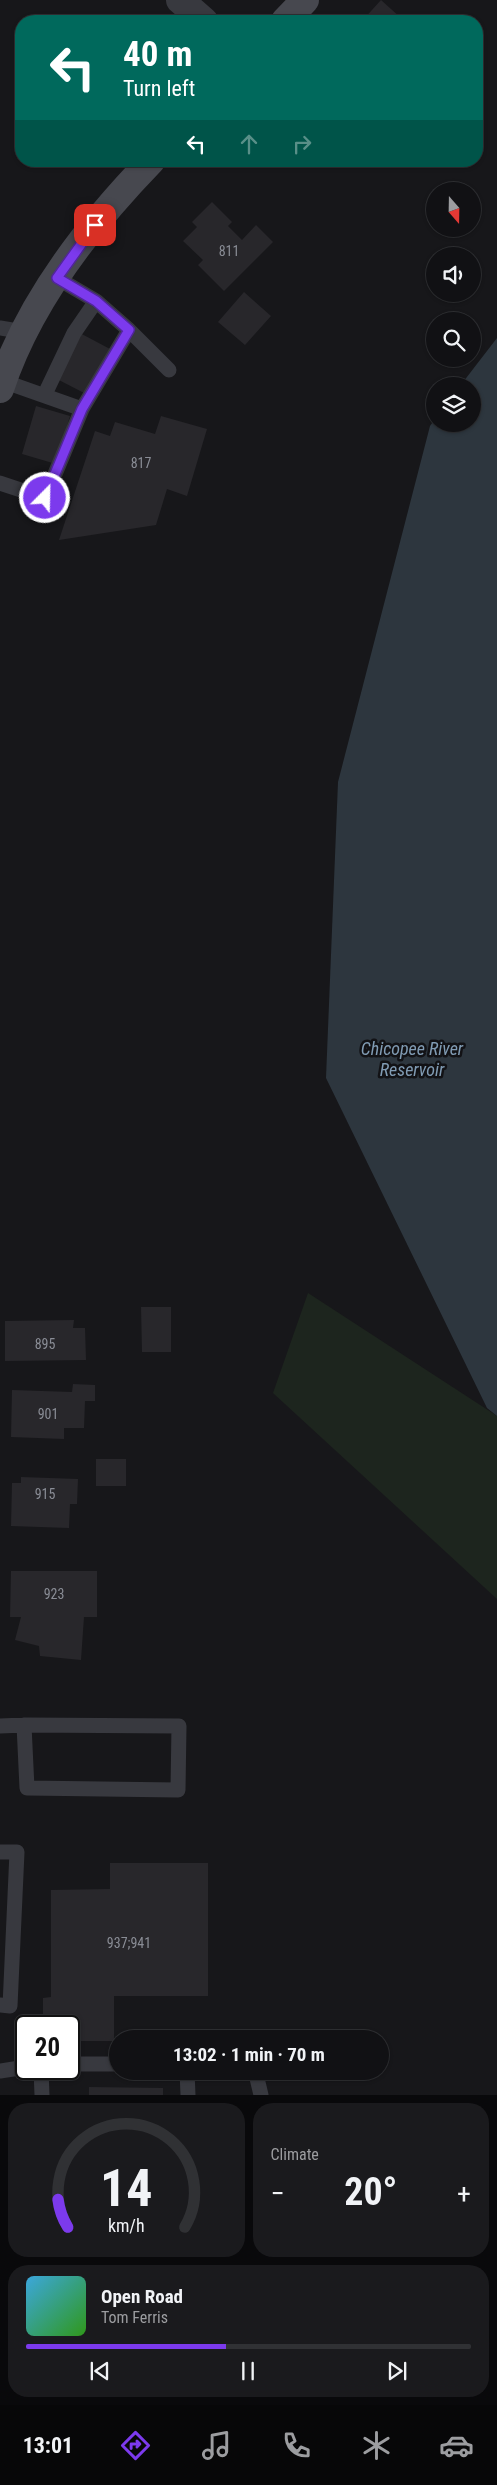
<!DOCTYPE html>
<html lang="en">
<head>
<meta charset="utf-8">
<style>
	:root { --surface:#111114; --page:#1a1a1d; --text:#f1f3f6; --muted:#9c9da0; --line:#303134; --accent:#7c3aed }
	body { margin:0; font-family:"Roboto Condensed",sans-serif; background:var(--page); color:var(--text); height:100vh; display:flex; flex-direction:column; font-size:19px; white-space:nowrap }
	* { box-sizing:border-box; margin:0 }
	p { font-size:16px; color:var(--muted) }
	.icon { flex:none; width:28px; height:28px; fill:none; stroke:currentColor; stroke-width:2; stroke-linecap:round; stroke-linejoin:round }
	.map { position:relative; height:2095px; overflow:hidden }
	.side { display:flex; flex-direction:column; gap:8px; padding:8px; background:#09090b; flex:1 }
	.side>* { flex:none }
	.top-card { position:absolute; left:15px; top:15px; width:468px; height:152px; border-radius:20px; box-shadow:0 1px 4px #0004,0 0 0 1px var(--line); background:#00695c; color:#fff; overflow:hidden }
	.needle { width:32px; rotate:160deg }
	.fabs { position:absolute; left:426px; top:182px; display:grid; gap:10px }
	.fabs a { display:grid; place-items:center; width:55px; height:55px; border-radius:50%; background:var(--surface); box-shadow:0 1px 4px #0004,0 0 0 1px var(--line); font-size:25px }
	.speed { position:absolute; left:15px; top:2015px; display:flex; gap:10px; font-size:25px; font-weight:700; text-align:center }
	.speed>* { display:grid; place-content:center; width:65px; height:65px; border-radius:50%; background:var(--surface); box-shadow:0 1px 4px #0004,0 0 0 1px var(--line); line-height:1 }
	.speed .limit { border:2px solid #111; border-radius:8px; background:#fff; color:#111 }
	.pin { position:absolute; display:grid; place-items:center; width:42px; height:42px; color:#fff; margin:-21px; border-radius:10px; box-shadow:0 2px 8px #0006 }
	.me { position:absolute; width:55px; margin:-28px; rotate:23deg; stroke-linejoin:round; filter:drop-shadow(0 0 4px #0008) }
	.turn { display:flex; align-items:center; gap:18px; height:105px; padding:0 25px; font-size:22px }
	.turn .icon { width:65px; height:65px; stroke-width:2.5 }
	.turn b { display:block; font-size:35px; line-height:42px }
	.lanes { display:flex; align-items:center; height:48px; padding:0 25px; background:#0003; justify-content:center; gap:25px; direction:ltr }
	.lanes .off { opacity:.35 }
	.big { font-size:38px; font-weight:700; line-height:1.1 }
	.side .tile { flex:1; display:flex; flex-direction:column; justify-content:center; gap:8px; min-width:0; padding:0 18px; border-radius:20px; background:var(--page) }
	.side .dial { align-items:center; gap:0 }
	.dial svg { height:130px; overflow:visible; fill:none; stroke:var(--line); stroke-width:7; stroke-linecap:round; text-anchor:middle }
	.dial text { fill:var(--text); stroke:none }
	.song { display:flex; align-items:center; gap:15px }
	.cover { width:60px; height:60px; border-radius:8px; background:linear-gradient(135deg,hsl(200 70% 55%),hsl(110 70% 35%)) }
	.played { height:5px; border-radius:2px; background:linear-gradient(90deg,var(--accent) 45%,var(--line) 45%) }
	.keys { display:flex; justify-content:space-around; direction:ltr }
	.heat { display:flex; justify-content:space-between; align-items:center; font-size:28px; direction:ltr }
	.side .tiles { flex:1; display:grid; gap:8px; grid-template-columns:1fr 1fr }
	.tile:last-child { grid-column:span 2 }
	.trip { position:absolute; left:109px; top:2030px; width:280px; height:50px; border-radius:25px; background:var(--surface); box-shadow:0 1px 4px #0004,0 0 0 1px var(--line); font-weight:700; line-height:50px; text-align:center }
	.dock { display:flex; height:80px; justify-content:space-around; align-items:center; background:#070708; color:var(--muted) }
	.dock .icon { width:35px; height:35px }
	.dock .current { color:var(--accent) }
	.dock b { font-size:22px; color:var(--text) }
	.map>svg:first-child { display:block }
	.green { fill:#1d251e }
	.water { fill:#2d363e }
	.building { fill:#28272b }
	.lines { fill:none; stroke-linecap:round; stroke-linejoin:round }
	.service { stroke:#38393f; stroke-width:15 }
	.minor { stroke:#38393f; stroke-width:28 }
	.secondary { stroke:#47484f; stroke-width:28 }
	.route-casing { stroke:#51269a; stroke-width:12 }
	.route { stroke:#7c3aed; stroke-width:9 }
	.labels { text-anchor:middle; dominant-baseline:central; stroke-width:5; stroke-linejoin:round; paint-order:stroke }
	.number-label { font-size:14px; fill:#8a8d96 }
	.water-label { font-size:18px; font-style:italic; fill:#819cb4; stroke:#121215 }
</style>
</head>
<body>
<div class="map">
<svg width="497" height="2095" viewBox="0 0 497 2095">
	<rect width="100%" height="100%" fill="#17171a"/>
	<path class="green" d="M308 1293 497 1416V1599L273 1393Z"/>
	<path class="water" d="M497 338V1416L487 1408 326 1078 338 782 430 426 435 419V424H472V386H460Z"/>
	<path class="building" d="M381 0 401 18 398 21H362Z
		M212 202 232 222 228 226 242 240 256 225 273 242 224 291 198 265 203 260 183 241 197 227 192 222Z
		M244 292 271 316 245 345 218 322Z
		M78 332 110 349 86 394 55 378Z
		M36 406 70 416 56 464 22 454Z
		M161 416 207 429 187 496 167 489 156 525 59 540 95 431 110 436 115 422 155 434Z
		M141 1307H171V1352H142Z
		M74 1320 73 1328H85L86 1360 5 1361V1321Z
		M73 1384 95 1385V1401H85L84 1428H64V1439L11 1437 12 1390 72 1392Z
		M96 1459H126V1486H96Z
		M21 1477 78 1479 77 1504H70L69 1528 11 1526 12 1483H21Z
		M11 1571H97V1617H84L81 1660 40 1656 39 1646 15 1640 21 1617H10Z
		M110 1863H208V1996H114V2041H69V2026H43V1998L51 1997V1890L110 1889Z
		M89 2087 163 2088V2095H89Z"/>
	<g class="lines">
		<path class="service" d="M57 278 96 301 129 330 169 370
			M0 328 24 332
			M0 380 82 409 129 330
			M45 394 74 333 96 301
			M0 483 45 498 82 409
			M0 1726 24 1725 179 1726 178 1790 27 1788 24 1725
			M0 1852H17L10 2006 0 2005
			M69 2064H118
			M41 2069 42 2095
			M0 2071 26 2067
			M187 2071 188 2095
			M247 2071 256 2074 261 2095"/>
		<path class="minor" d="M180 0 204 21"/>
		<path class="secondary" d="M285 21 305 0
			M0 389C28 303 89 225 151 161"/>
	</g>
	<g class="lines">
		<g class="route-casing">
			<path id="route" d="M45 498 82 409 129 330 96 301 57 278 95 225"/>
		</g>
		<use href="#route" class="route"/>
	</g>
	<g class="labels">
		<g class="number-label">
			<text x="229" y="251">811</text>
			<text x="141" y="463">817</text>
			<text x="45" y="1344">895</text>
			<text x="48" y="1414">901</text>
			<text x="45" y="1494">915</text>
			<text x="54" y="1594">923</text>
			<text x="129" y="1943">937;941</text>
		</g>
		<g class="water-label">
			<text x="412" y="1048">Chicopee River<tspan x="412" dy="21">Reservoir</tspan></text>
		</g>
	</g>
</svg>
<div class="fabs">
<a><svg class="needle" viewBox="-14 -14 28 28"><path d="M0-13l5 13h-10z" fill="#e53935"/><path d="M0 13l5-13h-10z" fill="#9c9da0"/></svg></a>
<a><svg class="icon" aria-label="sound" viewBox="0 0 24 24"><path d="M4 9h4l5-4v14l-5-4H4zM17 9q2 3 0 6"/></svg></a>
<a><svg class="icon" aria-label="search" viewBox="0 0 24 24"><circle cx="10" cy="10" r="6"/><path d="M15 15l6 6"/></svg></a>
<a><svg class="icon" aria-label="layers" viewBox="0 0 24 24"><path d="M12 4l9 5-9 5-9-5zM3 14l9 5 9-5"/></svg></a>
</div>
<div class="speed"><div class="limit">20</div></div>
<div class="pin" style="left:95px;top:225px;background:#d93025"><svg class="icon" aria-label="arrive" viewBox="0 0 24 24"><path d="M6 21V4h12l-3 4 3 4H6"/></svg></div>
<svg class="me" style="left:45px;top:498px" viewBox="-20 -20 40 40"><circle r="17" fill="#7c3aed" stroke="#fff" stroke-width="3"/><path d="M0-11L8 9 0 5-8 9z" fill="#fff"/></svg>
<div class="trip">13:02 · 1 min · 70 m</div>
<div class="top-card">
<div class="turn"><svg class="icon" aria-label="left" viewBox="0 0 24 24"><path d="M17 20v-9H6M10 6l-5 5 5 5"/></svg><div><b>40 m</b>Turn left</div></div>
<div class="lanes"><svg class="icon" aria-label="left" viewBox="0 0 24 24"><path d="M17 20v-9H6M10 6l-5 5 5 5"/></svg><svg class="icon off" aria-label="ahead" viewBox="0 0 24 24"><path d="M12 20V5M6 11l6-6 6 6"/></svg><svg class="icon off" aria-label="right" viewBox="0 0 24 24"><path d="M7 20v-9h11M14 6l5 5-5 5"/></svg></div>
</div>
</div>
<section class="side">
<div class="tiles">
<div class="tile dial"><svg viewBox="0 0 100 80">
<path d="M14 69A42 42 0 1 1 86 69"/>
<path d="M14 69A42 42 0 0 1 8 52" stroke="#7c3aed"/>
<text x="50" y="56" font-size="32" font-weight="700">14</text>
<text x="50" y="72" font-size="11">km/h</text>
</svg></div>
<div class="tile"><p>Climate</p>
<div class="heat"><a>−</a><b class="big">20°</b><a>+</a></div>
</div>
<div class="tile">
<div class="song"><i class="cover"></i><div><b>Open Road</b><p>Tom Ferris</p></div></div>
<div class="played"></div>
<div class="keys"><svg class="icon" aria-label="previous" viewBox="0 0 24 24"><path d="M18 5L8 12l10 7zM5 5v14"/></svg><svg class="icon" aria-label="pause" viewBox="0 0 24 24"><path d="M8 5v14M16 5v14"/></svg><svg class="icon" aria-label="next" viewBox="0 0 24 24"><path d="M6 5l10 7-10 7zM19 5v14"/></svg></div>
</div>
</div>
</section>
<nav class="dock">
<b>13:01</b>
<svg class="icon current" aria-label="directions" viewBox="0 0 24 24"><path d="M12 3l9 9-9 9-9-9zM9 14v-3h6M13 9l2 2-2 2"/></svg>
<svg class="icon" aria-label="music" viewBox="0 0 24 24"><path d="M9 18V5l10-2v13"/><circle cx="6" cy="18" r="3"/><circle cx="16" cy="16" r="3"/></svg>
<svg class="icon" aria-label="phone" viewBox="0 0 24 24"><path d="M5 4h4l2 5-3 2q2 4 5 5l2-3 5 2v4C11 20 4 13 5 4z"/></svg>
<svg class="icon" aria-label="climate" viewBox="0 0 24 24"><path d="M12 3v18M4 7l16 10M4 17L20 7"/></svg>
<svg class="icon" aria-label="car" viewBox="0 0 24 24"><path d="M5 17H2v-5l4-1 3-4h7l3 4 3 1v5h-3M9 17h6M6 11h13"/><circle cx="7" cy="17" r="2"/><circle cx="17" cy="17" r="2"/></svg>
</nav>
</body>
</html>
